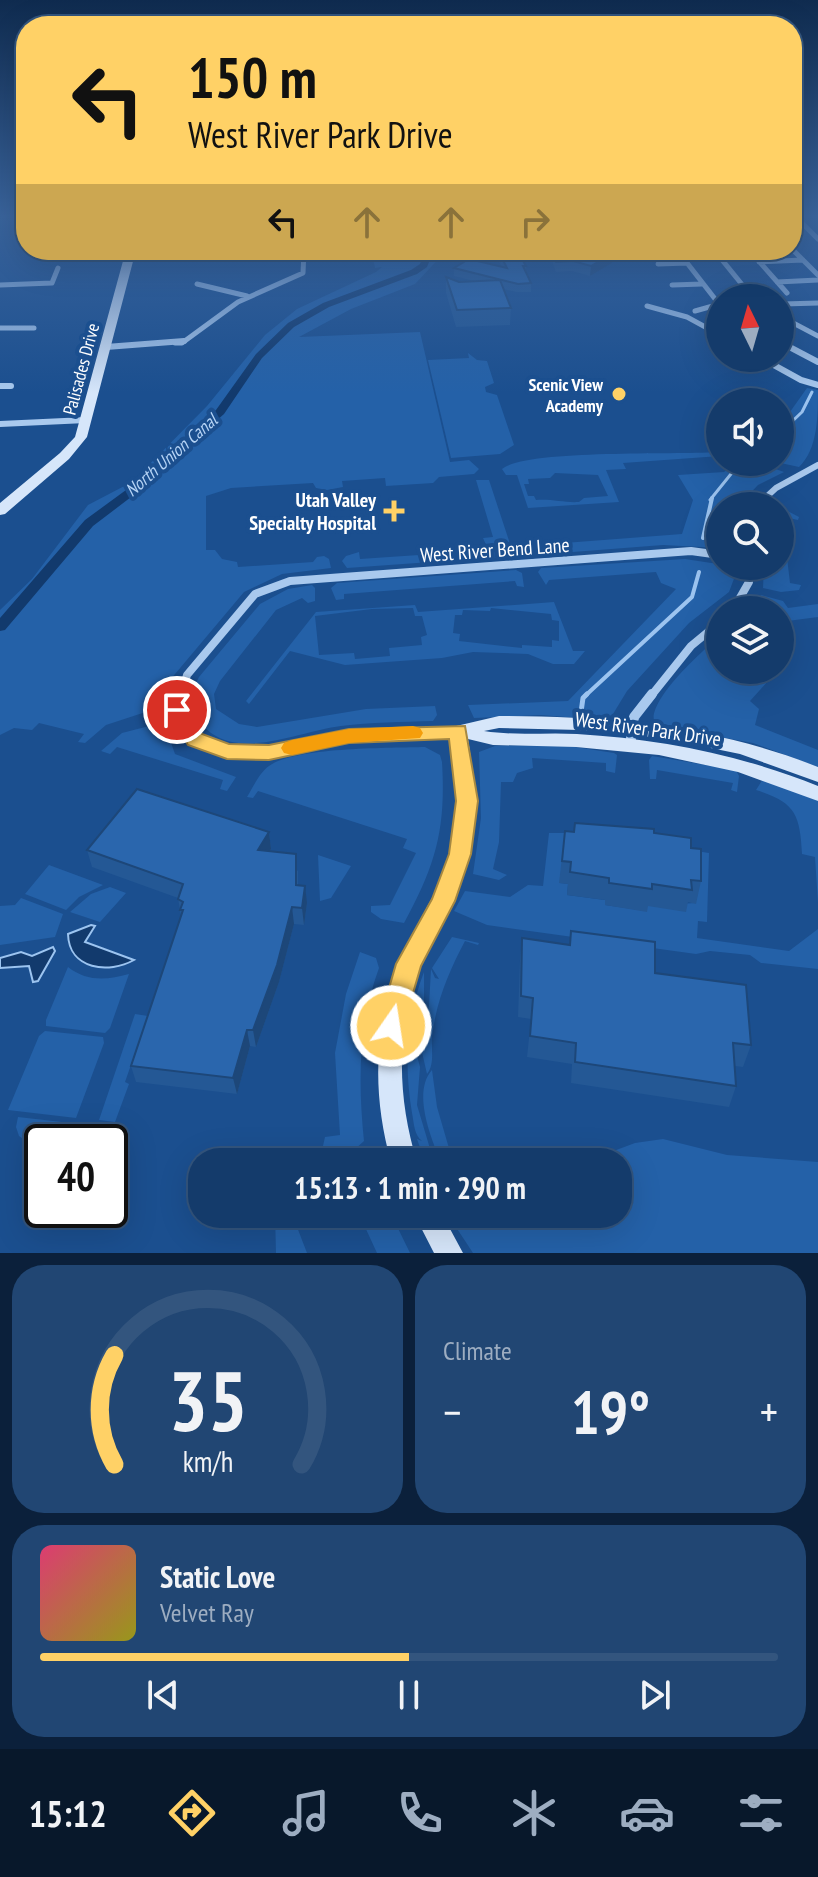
<!DOCTYPE html>
<html lang="en">
<head>
<meta charset="utf-8">
<style>
	:root { --surface:#143b6b; --page:#214673; --text:#f1f3f6; --muted:#9dadc1; --line:#33557e; --accent:#ffd166 }
	body { margin:0; font-family:"PT Sans Narrow",sans-serif; background:var(--page); color:var(--text); height:100vh; display:flex; flex-direction:column; font-size:30px; white-space:nowrap }
	* { box-sizing:border-box; margin:0 }
	p { font-size:26px; color:var(--muted) }
	.icon { flex:none; width:44px; height:44px; fill:none; stroke:currentColor; stroke-width:2; stroke-linecap:round; stroke-linejoin:round }
	.map { position:relative; height:1253px; overflow:hidden }
	.panel { display:flex; flex-direction:column; gap:12px; padding:12px; background:#0b203b; flex:1 }
	.panel>* { flex:none }
	.top-card { position:absolute; left:16px; top:16px; width:786px; height:244px; border-radius:32px; box-shadow:0 8px 32px #0002,0 0 0 2px var(--line); background:#ffd166; color:#111; overflow:hidden }
	.needle { width:52px; rotate:355deg }
	.controls { position:absolute; left:706px; top:284px; display:grid; gap:16px }
	.controls a { display:grid; place-items:center; width:88px; height:88px; border-radius:50%; background:var(--surface); box-shadow:0 8px 32px #0002,0 0 0 2px var(--line); font-size:40px }
	.speed { position:absolute; left:24px; top:1124px; display:flex; gap:16px; font-size:40px; font-weight:700; text-align:center }
	.speed>* { display:grid; place-content:center; width:104px; height:104px; border-radius:50%; background:var(--surface); box-shadow:0 8px 32px #0002,0 0 0 2px var(--line); line-height:1 }
	.speed .limit { border:4px solid #111; border-radius:12px; background:#fff; color:#111 }
	.pin { position:absolute; display:grid; place-items:center; width:68px; height:68px; color:#fff; margin:-34px; border:4px solid #fff; border-radius:50%; box-shadow:0 2px 8px #0007 }
	.me { position:absolute; width:88px; margin:-44px; rotate:13deg; stroke-linejoin:round; filter:drop-shadow(0 0 6px #0008) }
	.turn { display:flex; align-items:center; gap:28px; height:168px; padding:0 40px; font-size:36px }
	.turn .icon { width:104px; height:104px; stroke-width:2.5 }
	.turn b { display:block; font-size:56px; line-height:68px }
	.lanes { display:flex; align-items:center; height:76px; padding:0 40px; background:#0003; justify-content:center; gap:40px; direction:ltr }
	.lanes .off { opacity:.35 }
	.big { font-size:60px; font-weight:700; line-height:1.1 }
	.panel .tile { flex:1; display:flex; flex-direction:column; justify-content:center; gap:12px; min-width:0; padding:0 28px; border-radius:32px; background:var(--page) }
	.panel .dial { align-items:center; gap:0 }
	.dial svg { height:208px; overflow:visible; fill:none; stroke:var(--line); stroke-width:7; stroke-linecap:round; text-anchor:middle }
	.dial text { fill:var(--text); stroke:none }
	.song { display:flex; align-items:center; gap:24px }
	.cover { width:96px; height:96px; border-radius:12px; background:linear-gradient(135deg,hsl(340 70% 55%),hsl(60 70% 35%)) }
	.played { height:8px; border-radius:4px; background:linear-gradient(90deg,var(--accent) 50%,var(--line) 50%) }
	.keys { display:flex; justify-content:space-around; direction:ltr }
	.heat { display:flex; justify-content:space-between; align-items:center; font-size:44px; direction:ltr }
	.panel .tiles { flex:1; display:grid; gap:12px; grid-template-columns:1fr 1fr }
	.tile:last-child { grid-column:span 2 }
	.trip { position:absolute; left:188px; top:1148px; width:444px; height:80px; border-radius:32px; background:var(--surface); box-shadow:0 8px 32px #0002,0 0 0 2px var(--line); font-weight:700; line-height:80px; text-align:center }
	.dock { display:flex; height:128px; justify-content:space-around; align-items:center; background:#08182b; color:var(--muted) }
	.dock .icon { width:56px; height:56px }
	.dock .on { color:var(--accent) }
	.dock b { font-size:36px; color:var(--text) }
	.map>svg:first-child { display:block }
	.green { fill:#2461a8; fill-rule:evenodd }
	.water { fill:#123a6d; stroke:#9cc4f0; stroke-width:2 }
	.lines { fill:none; stroke-linecap:round; stroke-linejoin:round }
	.stream-far2 { stroke:#9cc4f0; stroke-width:3 }
	.stream-far1 { stroke:#9cc4f0; stroke-width:4 }
	.stream { stroke:#9cc4f0; stroke-width:5 }
	.canal { fill:#123a6d; fill-rule:evenodd }
	.street-far3 { stroke:#a9c9ee; stroke-width:5 }
	.street-far2 { stroke:#a9c9ee; stroke-width:6 }
	.street-far1 { stroke:#a9c9ee; stroke-width:8 }
	.street { stroke:#a9c9ee; stroke-width:10 }
	.secondary { fill:#d6e6fa; fill-rule:evenodd }
	.wall { fill:#245895 }
	.shaded-wall { fill:#1d4779 }
	.building { fill:#2a66ad; stroke:#1d4779; stroke-width:2 }
	.route { fill:#ffd166; stroke:#a68842; stroke-width:2 }
	.slow { fill:#f59e0b }
	.poi-dot { fill:#ffd166; stroke:#1b4f8f; stroke-width:3 }
	.labels { text-anchor:middle; dominant-baseline:central; stroke-width:8; stroke-linejoin:round; paint-order:stroke }
	.far-street-label { font-size:18px; fill:#fff; stroke:#1b4f8f }
	.far-poi-label { font-size:18px; font-weight:bold; fill:#fff; stroke:#1b4f8f; text-anchor:end }
	.far-water-label { font-size:18px; font-style:italic; fill:#b5d3f5; stroke:#1b4f8f }
	.poi-label { font-size:20px; font-weight:bold; fill:#fff; stroke:#1b4f8f; text-anchor:end }
	.street-label { font-size:20px; fill:#fff; stroke:#1b4f8f }
</style>
</head>
<body>
<div class="map">
<svg width="818" height="1253" viewBox="0 0 818 1253">
	<rect width="100%" height="100%" fill="#1b4f8f"/>
	<path class="green" d="M402 250H447L415 284 351 309 299 337 420 332 450 462 469 460 479 469 474 474 439 477 433 483 386 486 385 478 342 481 343 487 327 490 316 488 313 483 231 488 206 496V550H215L222 559 237 562 238 567 313 562 317 557 324 556 329 559 331 568 282 574 244 592 170 680 164 706 106 725 85 743 78 742 84 734 39 723 32 730 14 728 0 735V610L32 579 88 505 132 482 207 406 265 335 297 309 376 272 382 267 375 268 373 258 393 257Z
		M468 353 477 360 487 361 494 383 485 387 486 392 497 395 514 445 500 454 451 458 428 360 469 358Z
		M807 388 818 390C818 416 818 449 799 467L776 462H780V426Z
		M720 452V456L623 463 626 469 606 470 619 502 528 508 517 475H506L502 469C525 449 681 455 720 452ZM555 473 598 475 608 496 584 498 579 502C565 503 553 499 536 500L534 496H528L524 484H529L528 479 550 478Z
		M761 464 784 472 758 485 738 506H720V548L663 545 534 555 527 539H535L538 545 682 534 693 500 678 475 724 472 732 466Z
		M476 480H489L514 556 492 558 483 538 493 537Z
		M780 507 799 517 798 520 789 518 786 549 790 583 801 585 799 590 781 592 763 588 764 566H780Z
		M467 545 473 548V559L347 568 342 561 346 556 359 552 360 559 463 552 462 546Z
		M685 559 731 566 735 576 729 592 689 623 627 691 613 714 603 720 541 715 474 718 468 705 568 701 676 589 661 583 656 572 549 580 546 585 538 572 541 568Z
		M516 570 522 573 524 587 517 586 515 581 344 594V599L336 600 331 588 337 583Z
		M312 585 315 588V601L308 603 302 598 276 610 220 681 214 694 216 709 239 724 257 727 366 709 435 706 437 715 433 721C402 722 371 722 341 726 297 731 229 767 197 718 188 704 192 690 199 677L260 604 288 589Z
		M761 595 783 601 788 608 818 604V617L780 622V610H751Z
		M554 602 573 651H585L574 664H553L528 654 473 652 442 658 345 665 290 651 249 704 246 701 316 612 415 605 418 612ZM413 608 415 616H422L427 635 421 637 422 645 389 648 390 656 355 659 354 653 319 655 315 616 372 609ZM491 608 551 614 552 620 559 621V641L552 640V647L522 645V648L459 641 460 634 453 633 455 615H462L463 610 490 611Z
		M720 636V670H778L750 701 759 709 755 725 818 750V767L753 743 660 726 654 721C649 699 703 650 720 636Z
		M153 725 170 740 175 754 236 777 227 791 220 789 223 780 117 747 110 754 101 751 122 733Z
		M562 745 614 753 617 755 615 773 606 771V763L532 758 533 768 517 773 513 782H501L499 842 493 869 507 875 499 880 473 874 481 818 479 752 495 746Z
		M425 747 440 755 442 762C446 829 436 864 404 923L381 919 371 912V906L390 905 416 853 403 848 407 839 258 791 253 798 247 797C253 787 260 772 269 766 294 747 391 748 425 747Z
		M652 756 736 770 739 776 737 792 731 790 733 783 657 770 656 779H650L649 760Z
		M763 779 818 801V903L815 857 802 854C800 814 795 802 756 790Z
		M549 833H579L709 853 707 922 698 921 697 938 789 951 818 929V969L761 963 750 955 710 951 696 954 487 925 454 911 465 891 510 897 528 885 543 886ZM563 853 695 903 647 906 646 911 605 905V900L567 895 568 884 560 883Z
		M318 855 351 866 331 898 320 901Z
		M49 865 103 885 79 897 66 910 25 894Z
		M110 887 126 893 100 922 70 912 91 894Z
		M21 898 63 914 55 937 0 945V906L15 905Z
		M452 937 479 943 478 945 465 941C449 971 436 1002 432 1037 431 1049 435 1064 427 1074L418 1035 429 1006 431 969 435 978 439 979 432 968Z
		M360 952 376 958 379 968C358 1025 358 1082 364 1141L354 1150 328 1154 323 1146 325 1137 340 1135 335 1053 346 994Z
		M68 967C87 982 107 980 129 974L110 1028 105 1033 46 1026V1020Z
		M424 972V1002L412 1037 420 1067 417 1105 434 1162H425L417 1139 422 1141C414 1135 414 1123 412 1113 404 1066 406 1018 424 972Z
		M135 1014 148 1016 125 1082 129 1084 115 1122 99 1120Z
		M45 1031 103 1037 104 1043 76 1118 8 1110 39 1036Z
		M432 1070 437 1107 453 1162H441C431 1138 412 1092 432 1070Z
		M18 1117 62 1122 49 1138 28 1142 19 1136 16 1127Z
		M663 1139 727 1155 818 1162V1253H473L448 1215 618 1214V1162H584L635 1143Z
		M275 1214H292L307 1253H276Z
		M359 1214H391L410 1253H377Z"/>
	<path class="water" d="M91 925 95 926 85 942 134 960C109 974 69 970 68 934Z
		M53 947 55 951 38 981 33 982 29 966 0 968V958L21 952 32 956Z"/>
	<g class="lines">
		<path class="stream-far2" d="M780 433 802 412 812 392
			M710 500 735 469"/>
		<path class="stream-far1" d="M703 538 712 498
			M585 696 692 597 699 572"/>
		<path class="stream" d="M581 712 583 698 587 694"/>
		<path class="canal" d="M426 250H434L427 267 417 274 329 307 294 327 262 358 224 414 182 451 160 475 93 526 5 630 0 631V618L85 520 152 471 174 447 216 410 256 354 288 323 323 303 411 270 420 264Z"/>
		<path class="street-far3" d="M797 218 818 239
			M792 249 818 275
			M677 250 719 304
			M714 250 753 298
			M749 250 787 293
			M759 262 803 260
			M658 264 687 263
			M777 282 818 280
			M197 284 247 296
			M0 285 52 283 58 268
			M672 285 702 284
			M783 304 818 303
			M647 306 687 317 720 335
			M695 311 720 304
			M780 316 818 336
			M0 328H34
			M175 343H182L238 302 303 273 304 250"/>
		<path class="street-far2" d="M780 342 818 362
			M106 347 184 341
			M761 358 801 380 818 385
			M0 386H11
			M0 424 86 420
			M763 500 776 488 818 465"/>
		<path class="street-far1" d="M756 506 765 498
			M733 610 749 582 748 566
			M181 696 187 675 255 594 290 581 691 551 720 555
			M651 696 691 646 720 622"/>
		<path class="street" d="M181 694 177 710 195 740 227 752 269 753 349 736 458 731
			M630 746 634 717 652 694"/>
		<path class="secondary" d="M126 250H136L87 437 69 459 5 514 0 515V503L60 453 75 437Z
			M499 716C609 716 715 726 818 767V782L740 754 662 738 580 730 499 728 484 731C515 736 547 732 577 734 661 739 741 755 818 786V801L738 772 659 755 576 747 493 745 468 739C474 777 479 816 470 854 462 888 442 917 427 948 396 1018 395 1090 417 1162H391C370 1087 374 1013 409 942 423 912 442 885 450 853 460 813 454 772 449 731L452 727Z
			M414 1214H442L463 1253H434Z"/>
	</g>
	<path class="wall" d="M492 250H517L510 256 526 266V272L531 283V292H517L503 289 511 308 510 325 456 327 446 293V277L459 282 474 281 454 276V268L502 267Z
		M548 250H617L616 257 613 258 612 263 590 276 572 271 556 272Z
		M565 831 654 833 691 848 701 881 696 904 688 902 686 912 648 906 647 912 605 905V900L567 895 568 884 559 883Z
		M269 832 271 849 270 851 298 871V885L307 903 304 925 294 924 279 982 256 1047 250 1046 237 1094 136 1082 131 1066 181 916 178 898 92 867 87 850Z
		M571 931 655 973 751 1045 743 1067 735 1066 736 1086 729 1107 571 1083 572 1064 527 1057 531 1019 518 1017 520 960 522 938 569 945Z"/>
	<path class="shaded-wall" d="M501 250H517L504 261 501 256 500 264Z
		M613 253 612 263 590 276 591 266Z
		M269 832 271 849 260 867 258 850Z
		M305 886 307 903 304 925 302 908Z
		M292 907 294 924 279 982 256 1047 253 1030Z
		M247 1030 250 1046 237 1094 233 1078Z"/>
	<path class="building" d="M552 250H613V253L591 266 573 261 556 262Z
		M501 256H520L526 266H523L531 283 518 284 454 268 469 259 507 268Z
		M446 277 459 282 500 280 511 308 457 310Z
		M137 789 269 832 258 850 296 854V885L305 886 302 908 292 907 277 965 253 1030H247L233 1078 131 1066 183 910H180L183 902 178 899 183 884 87 850Z
		M575 823 654 829V833L691 838V848L701 849V881L691 880 692 890 652 884V889L609 883V878L570 872 571 862 562 861 565 831 574 832Z
		M571 931 655 942V973L746 985 751 1045 733 1043 736 1086 575 1062 576 1043 530 1036 533 998 521 996 522 938 570 945Z"/>
	<linearGradient id="sky" x2="0" y2="1"><stop stop-color="#0f2b4f"/><stop offset="0.55" stop-color="#39639b"/><stop offset="1" stop-color="#39639b" stop-opacity="0"/></linearGradient>
	<rect width="818" height="393" fill="url(#sky)"/>
	<path class="route" d="M177 703 184 705 202 734 229 744 269 745 349 729 465 726 478 801 471 854 455 901 421 966 401 1034 391 1038 382 1034 378 1026 396 964 432 899 449 854 456 801 449 739 349 743 269 760 227 759 188 745 167 710Z"/>
	<path class="slow" d="M413 726 420 728 423 733 420 738 349 743 292 755 284 753 281 748 284 743 292 740 349 729Z"/>
	<g class="poi-dot">
		<circle cx="619" cy="394" r="8"/>
		<path d="M390 499h8v8h8v8h-8v8h-8v-8h-8v-8h8z"/>
	</g>
	<g class="labels">
		<g class="far-street-label">
			<text transform="translate(81 369) rotate(-75)">Palisades Drive</text>
		</g>
		<g class="far-poi-label">
			<text x="603" y="384">Scenic View<tspan x="603" dy="21">Academy</tspan></text>
		</g>
		<g class="far-water-label">
			<text transform="translate(171 455) rotate(-41)">North Union Canal</text>
		</g>
		<g class="poi-label">
			<text x="376" y="500">Utah Valley<tspan x="376" dy="23">Specialty Hospital</tspan></text>
		</g>
		<g class="street-label">
			<text transform="translate(495 550) rotate(-4)">West River Bend Lane</text>
			<text transform="translate(648 729) rotate(8)">West River Park Drive</text>
		</g>
	</g>
</svg>
<div class="controls">
<a><svg class="needle" viewBox="-14 -14 28 28"><path d="M0-13l5 13h-10z" fill="#e53935"/><path d="M0 13l5-13h-10z" fill="#9dadc1"/></svg></a>
<a><svg class="icon" aria-label="sound" viewBox="0 0 24 24"><path d="M4 9h4l5-4v14l-5-4H4zM17 9q2 3 0 6"/></svg></a>
<a><svg class="icon" aria-label="search" viewBox="0 0 24 24"><circle cx="10" cy="10" r="6"/><path d="M15 15l6 6"/></svg></a>
<a><svg class="icon" aria-label="layers" viewBox="0 0 24 24"><path d="M12 4l9 5-9 5-9-5zM3 14l9 5 9-5"/></svg></a>
</div>
<div class="speed"><div class="limit">40</div></div>
<div class="pin" style="left:177px;top:710px;background:#d93025"><svg class="icon" aria-label="arrive" viewBox="0 0 24 24"><path d="M6 21V4h12l-3 4 3 4H6"/></svg></div>
<svg class="me" style="left:391px;top:1026px" viewBox="-20 -20 40 40"><circle r="17" fill="#ffd166" stroke="#fff" stroke-width="3"/><path d="M0-11L8 9 0 5-8 9z" fill="#fff"/></svg>
<div class="trip">15:13 · 1 min · 290 m</div>
<div class="top-card">
<div class="turn"><svg class="icon" aria-label="left" viewBox="0 0 24 24"><path d="M17 20v-9H6M10 6l-5 5 5 5"/></svg><div><b>150 m</b>West River Park Drive</div></div>
<div class="lanes"><svg class="icon" aria-label="left" viewBox="0 0 24 24"><path d="M17 20v-9H6M10 6l-5 5 5 5"/></svg><svg class="icon off" aria-label="ahead" viewBox="0 0 24 24"><path d="M12 20V5M6 11l6-6 6 6"/></svg><svg class="icon off" aria-label="ahead" viewBox="0 0 24 24"><path d="M12 20V5M6 11l6-6 6 6"/></svg><svg class="icon off" aria-label="right" viewBox="0 0 24 24"><path d="M7 20v-9h11M14 6l5 5-5 5"/></svg></div>
</div>
</div>
<section class="panel">
<div class="tiles">
<div class="tile dial"><svg viewBox="0 0 100 80">
<path d="M14 69A42 42 0 1 1 86 69"/>
<path d="M14 69A42 42 0 0 1 14 27" stroke="#ffd166"/>
<text x="50" y="56" font-size="32" font-weight="700">35</text>
<text x="50" y="72" font-size="11">km/h</text>
</svg></div>
<div class="tile"><p>Climate</p>
<div class="heat"><a>−</a><b class="big">19°</b><a>+</a></div>
</div>
<div class="tile">
<div class="song"><i class="cover"></i><div><b>Static Love</b><p>Velvet Ray</p></div></div>
<div class="played"></div>
<div class="keys"><svg class="icon" aria-label="previous" viewBox="0 0 24 24"><path d="M18 5L8 12l10 7zM5 5v14"/></svg><svg class="icon" aria-label="pause" viewBox="0 0 24 24"><path d="M8 5v14M16 5v14"/></svg><svg class="icon" aria-label="next" viewBox="0 0 24 24"><path d="M6 5l10 7-10 7zM19 5v14"/></svg></div>
</div>
</div>
</section>
<nav class="dock">
<b>15:12</b>
<svg class="icon on" aria-label="directions" viewBox="0 0 24 24"><path d="M12 3l9 9-9 9-9-9zM9 14v-3h6M13 9l2 2-2 2"/></svg>
<svg class="icon" aria-label="music" viewBox="0 0 24 24"><path d="M9 18V5l10-2v13"/><circle cx="6" cy="18" r="3"/><circle cx="16" cy="16" r="3"/></svg>
<svg class="icon" aria-label="phone" viewBox="0 0 24 24"><path d="M5 4h4l2 5-3 2q2 4 5 5l2-3 5 2v4C11 20 4 13 5 4z"/></svg>
<svg class="icon" aria-label="climate" viewBox="0 0 24 24"><path d="M12 3v18M4 7l16 10M4 17L20 7"/></svg>
<svg class="icon" aria-label="car" viewBox="0 0 24 24"><path d="M5 17H2v-5l4-1 3-4h7l3 4 3 1v5h-3M9 17h6M6 11h13"/><circle cx="7" cy="17" r="2"/><circle cx="17" cy="17" r="2"/></svg>
<svg class="icon" aria-label="filters" viewBox="0 0 24 24"><path d="M4 7h16M4 17h16"/><circle cx="9" cy="7" r="2"/><circle cx="15" cy="17" r="2"/></svg>
</nav>
</body>
</html>
